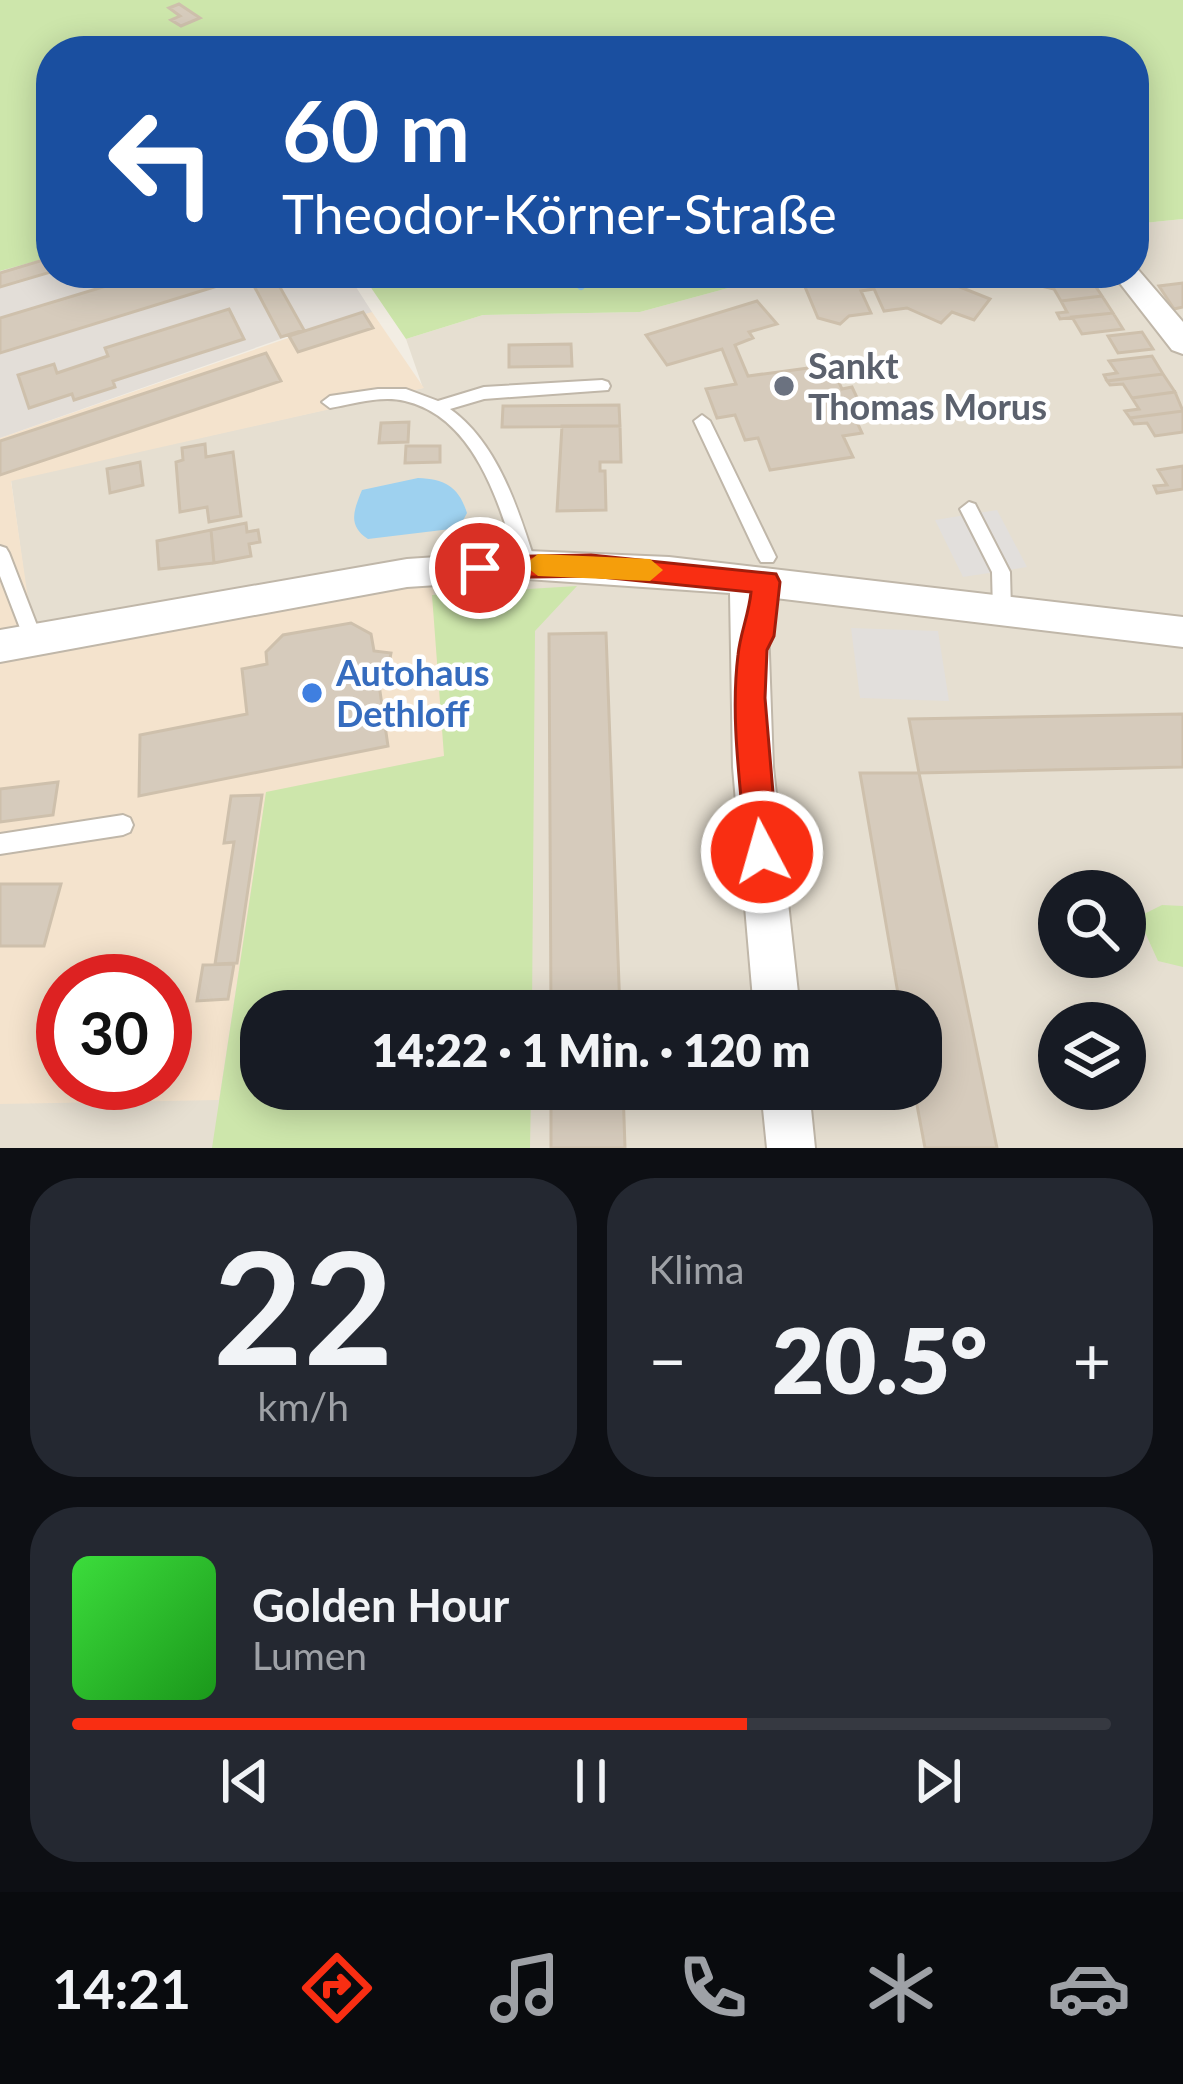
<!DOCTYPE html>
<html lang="de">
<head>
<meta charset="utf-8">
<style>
	:root { --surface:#171b24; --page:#242831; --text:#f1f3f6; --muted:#9ea1a6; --line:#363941; --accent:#f92e12 }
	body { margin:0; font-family:Lato,sans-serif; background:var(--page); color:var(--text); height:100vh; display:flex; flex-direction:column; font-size:45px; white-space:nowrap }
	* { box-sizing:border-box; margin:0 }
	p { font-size:39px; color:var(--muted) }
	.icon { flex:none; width:66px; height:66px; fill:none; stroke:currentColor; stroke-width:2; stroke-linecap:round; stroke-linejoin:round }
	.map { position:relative; height:1148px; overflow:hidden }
	.sheet { display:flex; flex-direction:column; gap:30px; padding:30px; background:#0d0f14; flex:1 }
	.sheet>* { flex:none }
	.guide { position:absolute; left:36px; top:36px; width:1113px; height:252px; border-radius:48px; box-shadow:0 6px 30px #0003; background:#1a4fa0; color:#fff; overflow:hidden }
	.buttons { position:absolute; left:1038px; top:870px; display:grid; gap:24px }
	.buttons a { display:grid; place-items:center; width:108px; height:108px; border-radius:50%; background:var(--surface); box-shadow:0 6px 30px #0003; font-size:60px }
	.speed { position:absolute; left:36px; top:954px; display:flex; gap:24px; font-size:60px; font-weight:700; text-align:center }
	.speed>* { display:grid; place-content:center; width:156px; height:156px; border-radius:50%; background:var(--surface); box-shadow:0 6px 30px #0003; line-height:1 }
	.speed .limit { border:18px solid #d22; background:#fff; color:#111 }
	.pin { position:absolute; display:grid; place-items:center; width:102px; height:102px; color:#fff; margin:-51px; border:6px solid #fff; border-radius:50%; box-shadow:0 3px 12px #0007 }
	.me { position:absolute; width:132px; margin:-66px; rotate:354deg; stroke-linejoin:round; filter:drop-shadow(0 0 9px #0008) }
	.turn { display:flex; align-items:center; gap:42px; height:252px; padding:0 48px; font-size:54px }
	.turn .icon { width:156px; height:156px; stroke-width:2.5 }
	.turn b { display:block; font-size:84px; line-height:102px }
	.big { font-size:90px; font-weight:800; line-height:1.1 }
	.sheet .widget { flex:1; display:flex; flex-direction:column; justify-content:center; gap:18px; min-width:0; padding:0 42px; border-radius:48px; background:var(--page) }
	.sheet .dial { align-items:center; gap:0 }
	.dial b { font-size:156px; line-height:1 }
	.song { display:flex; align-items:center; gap:36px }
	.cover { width:144px; height:144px; border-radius:18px; background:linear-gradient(135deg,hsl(120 70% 55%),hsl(120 70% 35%)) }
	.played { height:12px; border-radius:6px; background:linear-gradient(90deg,var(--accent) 65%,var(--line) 65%) }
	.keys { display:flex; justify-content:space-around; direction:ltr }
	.heat { display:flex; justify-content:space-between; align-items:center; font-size:66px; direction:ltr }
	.sheet .tiles { flex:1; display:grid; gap:30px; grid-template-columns:1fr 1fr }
	.widget:last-child { grid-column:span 2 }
	.trip { position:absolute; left:240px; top:990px; width:702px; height:120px; border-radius:48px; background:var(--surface); box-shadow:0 6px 30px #0003; font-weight:800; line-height:120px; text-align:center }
	.tab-bar { display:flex; height:192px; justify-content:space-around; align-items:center; background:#090b0e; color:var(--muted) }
	.tab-bar .icon { width:84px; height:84px }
	.tab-bar .current { color:var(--accent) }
	.tab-bar b { font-size:54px; color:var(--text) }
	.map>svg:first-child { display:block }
	.residential { fill:#e6dfd1; fill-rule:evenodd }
	.commercial { fill:#f4e3cd; fill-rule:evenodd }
	.industrial { fill:#e3ded8 }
	.green { fill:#cde6ab }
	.parking { fill:#e2dfdc }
	.water { fill:#9ed1ef }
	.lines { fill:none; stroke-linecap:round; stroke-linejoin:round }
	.stream { stroke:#9ed1ef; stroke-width:8 }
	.building { fill:#d6cbbc; stroke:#cec0ac; stroke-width:3 }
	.lane-casing { stroke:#c0b7a9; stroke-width:4 }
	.street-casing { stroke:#c0b7a9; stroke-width:4 }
	.lane { fill:#fff; fill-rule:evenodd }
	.street { fill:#fff; fill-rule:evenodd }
	.route { fill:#f92e12; stroke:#a21e0c; stroke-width:3 }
	.slow { fill:#f59e0b }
	.worship-dot { fill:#6b7280; stroke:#fff; stroke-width:4.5 }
	.shop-dot { fill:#3f7fe0; stroke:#fff; stroke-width:4.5 }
	.labels { text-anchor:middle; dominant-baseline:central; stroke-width:9; stroke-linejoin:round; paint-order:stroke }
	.worship-label { font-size:36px; font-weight:bold; fill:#5b616d; stroke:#fff; text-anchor:start }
	.shop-label { font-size:36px; font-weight:bold; fill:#366cbe; stroke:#fff; text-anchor:start }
</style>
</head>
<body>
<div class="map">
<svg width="1183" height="1148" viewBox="0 0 1183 1148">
	<rect width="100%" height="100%" fill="#f2ede3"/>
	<path class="residential" d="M1183 219V1148H0V646L33 640 11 480 423 388 406 339 483 315 640 312 783 273H1134V224ZM1059 891H1125V957H1059ZM63 981H165V1083H63ZM261 1011H921V1089H261ZM1059 1023H1125V1089H1059Z"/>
	<path class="commercial" d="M363 312H372L424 388 11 481 34 640 432 570 445 756 266 793 219 1100 0 1104V438ZM63 981H165V1083H63Z"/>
	<path class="industrial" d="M51 257V273H347L372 312 289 336 0 438V271Z"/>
	<path class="green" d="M0 0H1183V219L1134 224V51H51V257L0 271Z
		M361 273H783L640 312 483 315 406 339Z
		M577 586 535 631 532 1011H261V1089H531L530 1148H212L266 792 444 756 432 595Z
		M1162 905 1183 906V967L1158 961 1138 917Z"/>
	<path class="parking" d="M997 510 1027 567 963 577 935 520Z
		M851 628 938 631 949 701 860 698Z"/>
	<path class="water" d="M418 478C445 479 459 487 467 513L459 528 368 539C347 525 354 510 362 490Z"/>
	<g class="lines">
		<path class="stream" d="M570 273 581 286"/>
	</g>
	<path class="building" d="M179 4 200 18 181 26 171 20 180 16 169 8Z
		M43 260 46 267 51 266V272L0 287V273Z
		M149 273H237L240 279 0 353V318Z
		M253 273H272L304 330 281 337 253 284 258 282Z
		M950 273 955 285 990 299 974 320 952 312 941 323 907 308 884 311 874 289 861 291 871 313 849 316 840 324 818 318 803 282 854 277 858 285 871 284 866 275Z
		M1045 273H1087L1092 281 1041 286 1038 282 1050 280Z
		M1092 281 1102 296 1061 301 1054 289 1041 286Z
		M1183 283V307L1174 309 1159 286Z
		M1102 296 1113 313 1060 319 1057 313 1067 312 1061 301Z
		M757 301 777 324 749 332 753 338 735 345 748 376 831 365 842 389 852 387 867 419 856 420 862 433 843 436 853 457 770 470 758 438 745 440 735 415 717 418 706 389 736 384 722 349 667 365 646 335Z
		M229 309 244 339 113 381 115 387 74 400 72 394 29 408 18 375 54 364 57 373 108 356 105 348Z
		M363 312 373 328 298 352 289 336Z
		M1113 313 1123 329 1082 334 1072 317Z
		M1142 332 1153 349 1118 353 1108 336Z
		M571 344 572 366 509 367V345Z
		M266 353 281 381 0 475V441Z
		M1152 356 1163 374 1107 381 1104 375 1117 373 1109 361Z
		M1163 374 1175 392 1132 398 1123 384 1110 385 1107 381Z
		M1175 392 1183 411 1130 418 1125 411 1139 409 1132 398Z
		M619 405 620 426 502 427 503 406Z
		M1183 411V432L1155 436 1147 423 1134 424 1130 418Z
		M409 422 408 442 379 443 381 423Z
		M562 426H620L621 462H600V471H605L606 510 557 511Z
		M205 444 206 457 233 452 241 516 209 522 207 507 180 512 176 462 183 460 182 448Z
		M406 446H440V462L405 463Z
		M140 462 143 485 110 493 107 469Z
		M1183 466V489L1157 493 1154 486 1167 485 1158 470Z
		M246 523 247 532 258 530 260 542 249 544 251 556 214 563 211 530Z
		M211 530 214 563 159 569 157 541Z
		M351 623 371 634 374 651 391 653 388 669 377 671 388 746 139 796 140 735 247 714 242 669 267 664 266 652 283 635Z
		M606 633 620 1011H551L549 634Z
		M1183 714V767L919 773 909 719Z
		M860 773H919L997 1148H925L914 1089H921V1011H901Z
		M58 782 53 815 0 822V789Z
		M262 795 237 963 215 964 234 842 224 843 231 796Z
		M0 884H61L44 946H0Z
		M234 964 228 999 197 1001 203 965Z
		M551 1089H623L625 1148H551Z"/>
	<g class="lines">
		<g class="lane-casing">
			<path id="lane" d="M602 380 608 382 610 386 608 390 484 399 450 409C498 443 519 511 536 565L533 570H521L518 565C500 505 475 417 405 401 381 395 354 404 330 408L322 402 330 396 378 389H406L438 401 484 387Z
				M702 415 710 421 776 557 773 562H761L758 557 694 421Z
				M969 502 975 504 1010 572 1011 611 1009 616H995L993 611 992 572 960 509Z
				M0 546 6 548 9 553 43 641 41 647 34 649 27 647 25 641 0 576Z
				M123 815 130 818 133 825 130 832 123 835 0 854V834Z"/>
		</g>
		<g class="street-casing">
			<path id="street" d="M1134 265 1183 322V354L1172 350 1112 273H1134Z
				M527 551 669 557 1183 617V647L767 597 773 767 800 1011H754L733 767 730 593 527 579 407 587 0 662V630L407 559Z
				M761 1089H809L815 1148H767Z"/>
		</g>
		<use href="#lane" class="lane"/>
		<use href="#street" class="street"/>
	</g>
	<path class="route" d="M591 555 776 574 780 582 774 636 767 650 765 698 778 852 773 863 762 867 750 863 746 852C741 788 730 719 738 655 740 634 749 614 751 592L591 576 480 578 466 568 480 557Z"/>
	<path class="slow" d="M538 554 650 559 663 570 650 581 538 576 524 565Z"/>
	<circle class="worship-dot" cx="784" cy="386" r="12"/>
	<circle class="shop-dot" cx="312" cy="693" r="12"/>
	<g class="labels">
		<g class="worship-label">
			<text x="808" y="365">Sankt<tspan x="808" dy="41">Thomas Morus</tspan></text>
		</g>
		<g class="shop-label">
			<text x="336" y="672">Autohaus<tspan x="336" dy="41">Dethloff</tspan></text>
		</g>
	</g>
</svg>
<div class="buttons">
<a><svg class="icon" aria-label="search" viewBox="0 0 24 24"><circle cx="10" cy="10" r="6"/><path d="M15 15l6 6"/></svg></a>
<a><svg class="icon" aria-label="layers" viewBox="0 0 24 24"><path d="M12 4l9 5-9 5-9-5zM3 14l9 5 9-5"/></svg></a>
</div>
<div class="speed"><div class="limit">30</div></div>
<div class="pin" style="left:480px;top:568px;background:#d93025"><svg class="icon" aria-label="arrive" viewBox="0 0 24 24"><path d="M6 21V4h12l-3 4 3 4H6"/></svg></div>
<svg class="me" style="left:762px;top:852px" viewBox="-20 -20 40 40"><circle r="17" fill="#f92e12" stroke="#fff" stroke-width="3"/><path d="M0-11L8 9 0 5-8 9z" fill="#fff"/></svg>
<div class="trip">14:22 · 1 Min. · 120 m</div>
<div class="guide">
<div class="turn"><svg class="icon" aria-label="left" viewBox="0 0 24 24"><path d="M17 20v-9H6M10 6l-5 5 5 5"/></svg><div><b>60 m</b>Theodor-Körner-Straße</div></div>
</div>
</div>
<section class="sheet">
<div class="tiles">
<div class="widget dial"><b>22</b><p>km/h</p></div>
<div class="widget"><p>Klima</p>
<div class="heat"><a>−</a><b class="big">20.5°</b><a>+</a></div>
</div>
<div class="widget">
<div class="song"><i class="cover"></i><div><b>Golden Hour</b><p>Lumen</p></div></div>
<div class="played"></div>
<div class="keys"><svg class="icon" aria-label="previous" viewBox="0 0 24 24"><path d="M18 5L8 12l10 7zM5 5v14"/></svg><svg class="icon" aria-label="pause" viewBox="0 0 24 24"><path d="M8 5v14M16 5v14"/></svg><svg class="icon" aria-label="next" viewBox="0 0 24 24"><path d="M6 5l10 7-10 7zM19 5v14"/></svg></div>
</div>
</div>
</section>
<nav class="tab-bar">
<b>14:21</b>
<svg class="icon current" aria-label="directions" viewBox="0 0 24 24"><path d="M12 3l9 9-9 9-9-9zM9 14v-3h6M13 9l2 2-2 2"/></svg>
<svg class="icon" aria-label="music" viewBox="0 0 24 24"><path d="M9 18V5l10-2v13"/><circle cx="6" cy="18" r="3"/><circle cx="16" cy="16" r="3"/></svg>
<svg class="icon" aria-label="phone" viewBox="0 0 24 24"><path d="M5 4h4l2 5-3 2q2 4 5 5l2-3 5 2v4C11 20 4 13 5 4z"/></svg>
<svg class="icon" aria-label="climate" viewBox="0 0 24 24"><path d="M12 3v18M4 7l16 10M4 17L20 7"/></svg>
<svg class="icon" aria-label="car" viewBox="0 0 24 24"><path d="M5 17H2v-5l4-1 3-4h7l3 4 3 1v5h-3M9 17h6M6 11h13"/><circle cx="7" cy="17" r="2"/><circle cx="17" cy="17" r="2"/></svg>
</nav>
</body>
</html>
